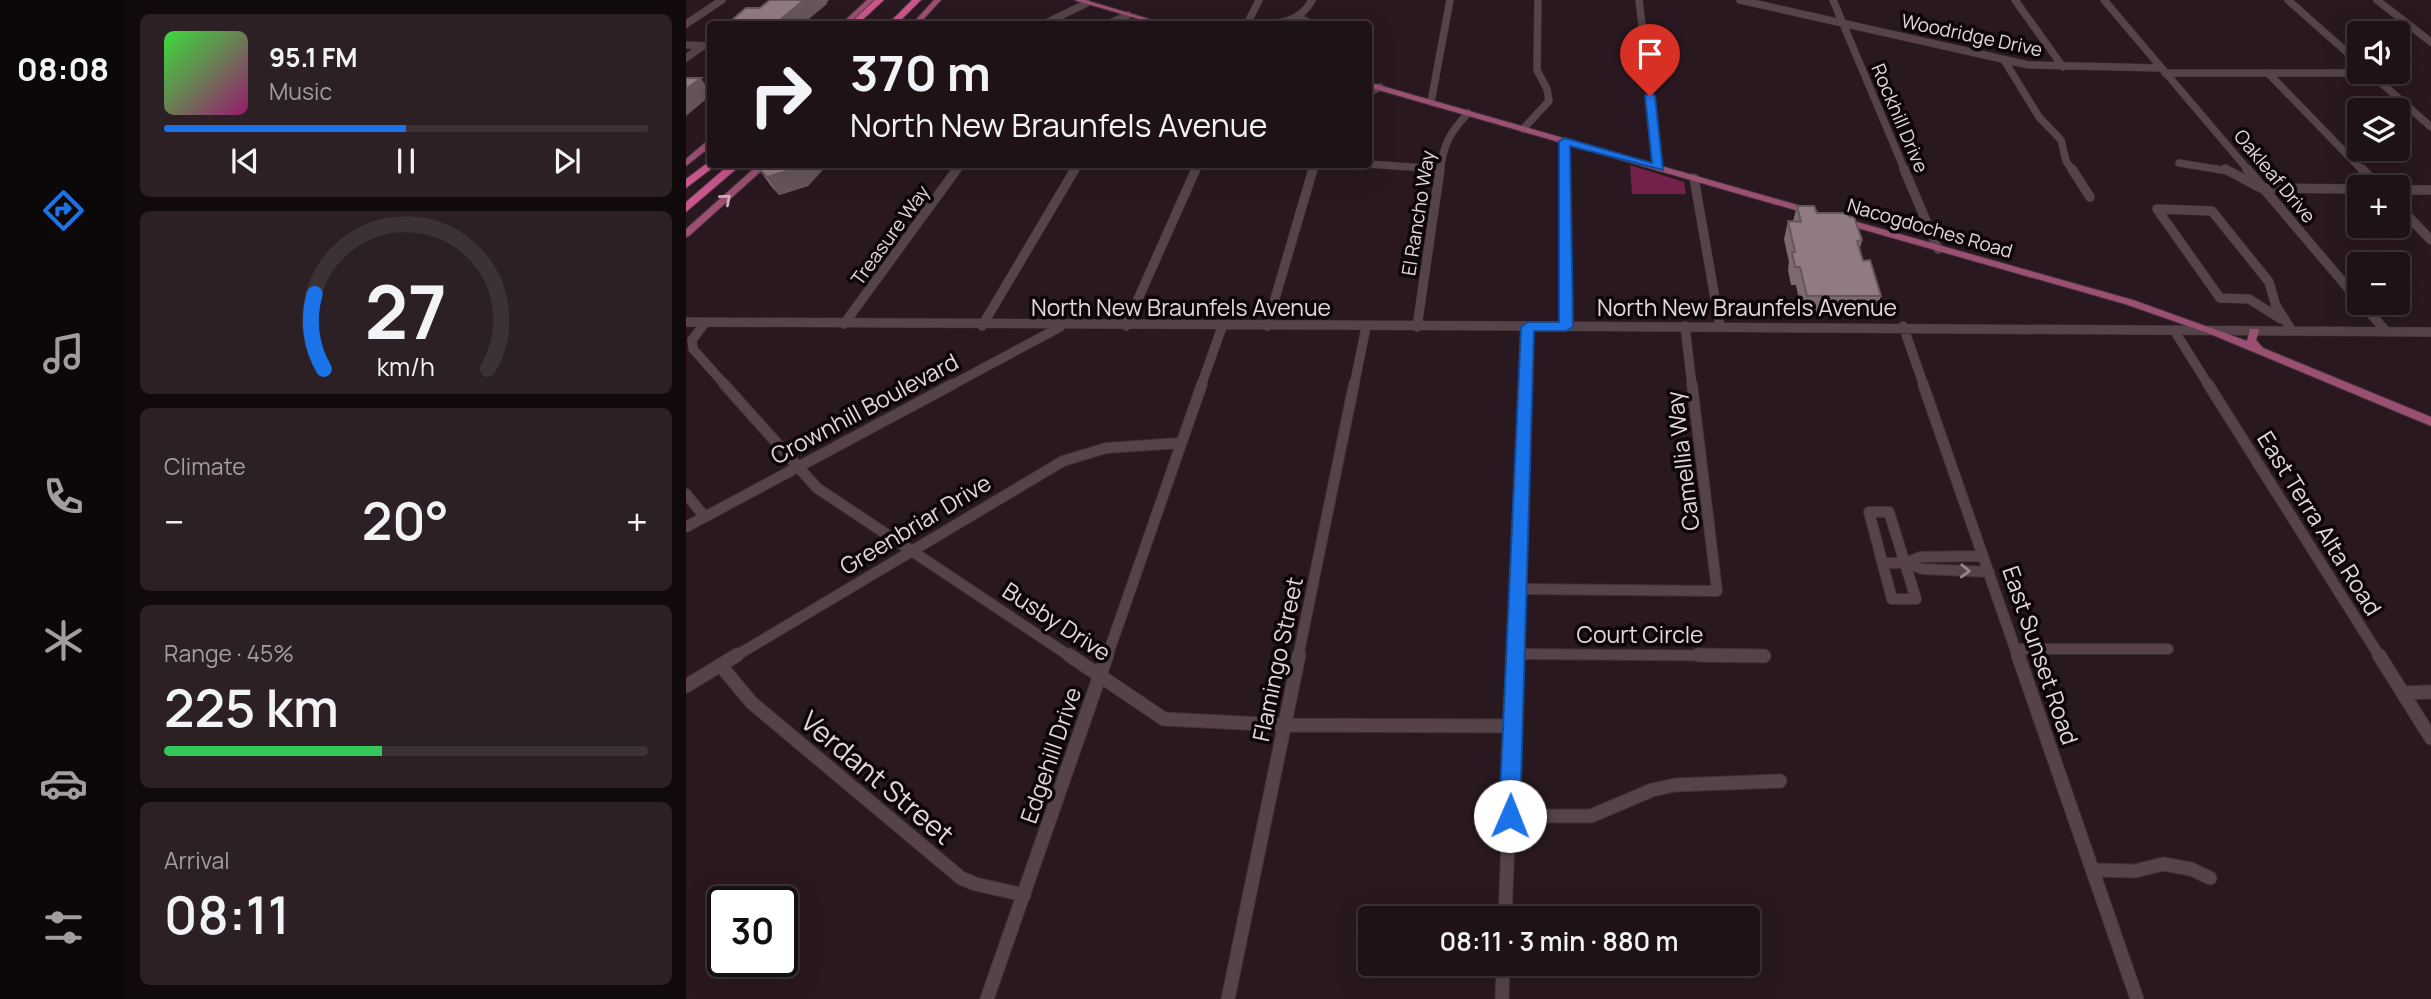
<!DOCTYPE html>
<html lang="en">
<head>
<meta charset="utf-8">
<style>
	:root { --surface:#1f1217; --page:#2c2024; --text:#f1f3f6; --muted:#a19ea1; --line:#3c3236; --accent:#1a73e8 }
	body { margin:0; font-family:Manrope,sans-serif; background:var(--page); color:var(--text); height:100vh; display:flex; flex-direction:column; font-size:26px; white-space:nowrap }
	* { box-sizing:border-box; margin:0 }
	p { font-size:23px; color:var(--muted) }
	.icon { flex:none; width:38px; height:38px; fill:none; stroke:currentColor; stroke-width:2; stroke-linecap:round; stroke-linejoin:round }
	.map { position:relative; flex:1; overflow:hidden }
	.details { display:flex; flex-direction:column; gap:14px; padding:14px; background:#110a0d; width:560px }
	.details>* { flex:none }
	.hud { position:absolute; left:21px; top:21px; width:665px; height:147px; border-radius:7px; box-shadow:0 7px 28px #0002,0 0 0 2px var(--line); background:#1f1217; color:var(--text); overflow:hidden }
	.fabs { position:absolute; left:1661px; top:21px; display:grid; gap:14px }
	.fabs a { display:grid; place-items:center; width:63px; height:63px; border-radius:7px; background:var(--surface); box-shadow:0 7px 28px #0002,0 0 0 2px var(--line); font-size:35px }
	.speed { position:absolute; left:21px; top:886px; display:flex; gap:14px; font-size:35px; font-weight:700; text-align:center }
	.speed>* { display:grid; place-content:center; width:91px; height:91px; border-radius:50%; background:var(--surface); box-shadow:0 7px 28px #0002,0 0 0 2px var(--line); line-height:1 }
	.speed .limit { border:4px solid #111; border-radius:10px; background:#fff; color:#111 }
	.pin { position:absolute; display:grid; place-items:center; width:60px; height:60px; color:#fff; margin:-72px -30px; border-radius:50% 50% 50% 0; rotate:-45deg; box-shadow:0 0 7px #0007 }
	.pin .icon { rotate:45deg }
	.me { position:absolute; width:77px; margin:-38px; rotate:1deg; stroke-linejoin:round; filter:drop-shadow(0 0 5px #0008) }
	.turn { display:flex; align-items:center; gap:24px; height:147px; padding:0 28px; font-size:32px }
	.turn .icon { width:91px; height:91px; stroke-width:2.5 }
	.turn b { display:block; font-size:49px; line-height:60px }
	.big { font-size:52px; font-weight:600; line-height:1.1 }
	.details .card { flex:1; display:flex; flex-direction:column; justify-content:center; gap:10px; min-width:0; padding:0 24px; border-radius:10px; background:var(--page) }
	.details .dial { align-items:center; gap:0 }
	.dial svg { height:182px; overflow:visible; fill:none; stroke:var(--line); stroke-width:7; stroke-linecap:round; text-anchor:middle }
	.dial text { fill:var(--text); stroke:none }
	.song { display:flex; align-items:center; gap:21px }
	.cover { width:84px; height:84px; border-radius:10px; background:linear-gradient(135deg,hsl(120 70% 55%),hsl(320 70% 35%)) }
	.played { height:7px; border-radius:4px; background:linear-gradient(90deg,var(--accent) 50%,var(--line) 50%) }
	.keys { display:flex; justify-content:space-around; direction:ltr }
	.heat { display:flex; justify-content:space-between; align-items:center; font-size:38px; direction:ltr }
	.charge { height:10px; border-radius:5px; background:linear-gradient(90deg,#34c759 45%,var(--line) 0) }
	.trip { position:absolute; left:672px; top:906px; width:402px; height:70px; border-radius:7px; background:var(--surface); box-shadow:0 7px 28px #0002,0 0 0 2px var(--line); font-weight:600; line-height:70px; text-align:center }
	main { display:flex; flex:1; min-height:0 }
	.menu { display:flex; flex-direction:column; width:126px; justify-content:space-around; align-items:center; background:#0c0709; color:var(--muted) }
	.menu .icon { width:49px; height:49px }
	.menu .selected { color:var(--accent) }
	.menu b { font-size:32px; color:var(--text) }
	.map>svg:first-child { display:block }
	.green { fill:#73214a }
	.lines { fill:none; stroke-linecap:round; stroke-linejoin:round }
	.minor-far3-casing { stroke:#3f3237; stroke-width:8 }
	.minor-far2-casing { stroke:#3f3237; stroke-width:10 }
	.minor-far1-casing { stroke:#3f3237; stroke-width:12 }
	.minor-casing { stroke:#3f3237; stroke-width:15 }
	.major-casing { stroke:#3f3237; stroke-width:2 }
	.highway-casing { stroke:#3f3237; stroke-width:2 }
	.minor-far3 { stroke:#56434a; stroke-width:7 }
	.minor-far2 { stroke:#56434a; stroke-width:9 }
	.minor-far1 { stroke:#56434a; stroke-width:10 }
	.minor { stroke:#56434a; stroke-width:13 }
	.major { fill:#9b4f72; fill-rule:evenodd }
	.highway { fill:#c9578c; fill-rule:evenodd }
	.wall { fill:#7d6a71 }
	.shaded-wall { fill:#66565c }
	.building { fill:#917b83; stroke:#66565c; stroke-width:2 }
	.oneway { stroke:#cdaebc }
	.oneway2 { stroke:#95868b }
	.route { fill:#1a73e8; stroke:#114b97; stroke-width:2 }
	.labels { text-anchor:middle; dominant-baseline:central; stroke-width:7; stroke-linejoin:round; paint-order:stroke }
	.far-street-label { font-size:19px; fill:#e3d7db; stroke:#0d0608 }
	.street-label { font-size:23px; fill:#e3d7db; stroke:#0d0608 }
	.near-street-label { font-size:28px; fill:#e3d7db; stroke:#0d0608 }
</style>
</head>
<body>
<main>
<nav class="menu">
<b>08:08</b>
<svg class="icon selected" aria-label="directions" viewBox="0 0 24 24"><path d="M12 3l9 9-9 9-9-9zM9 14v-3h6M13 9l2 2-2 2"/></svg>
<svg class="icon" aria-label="music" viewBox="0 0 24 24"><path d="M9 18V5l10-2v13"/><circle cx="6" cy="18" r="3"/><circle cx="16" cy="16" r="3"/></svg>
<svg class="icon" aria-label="phone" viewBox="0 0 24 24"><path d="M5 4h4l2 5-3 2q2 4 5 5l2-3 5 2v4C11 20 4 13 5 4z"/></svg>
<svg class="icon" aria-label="climate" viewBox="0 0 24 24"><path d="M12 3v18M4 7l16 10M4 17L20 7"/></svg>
<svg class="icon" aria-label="car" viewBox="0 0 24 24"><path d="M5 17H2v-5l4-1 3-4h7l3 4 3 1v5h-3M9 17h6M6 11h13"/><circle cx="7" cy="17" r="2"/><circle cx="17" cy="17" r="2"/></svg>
<svg class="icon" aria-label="filters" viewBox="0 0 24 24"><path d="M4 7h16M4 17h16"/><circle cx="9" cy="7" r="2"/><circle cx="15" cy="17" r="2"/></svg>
</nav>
<section class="details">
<div class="card">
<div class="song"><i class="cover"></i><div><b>95.1 FM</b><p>Music</p></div></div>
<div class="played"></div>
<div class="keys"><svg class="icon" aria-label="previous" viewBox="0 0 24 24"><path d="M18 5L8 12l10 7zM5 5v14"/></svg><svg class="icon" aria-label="pause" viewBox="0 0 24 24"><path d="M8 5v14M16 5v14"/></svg><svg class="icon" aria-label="next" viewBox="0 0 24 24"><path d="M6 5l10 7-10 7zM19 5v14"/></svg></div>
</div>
<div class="card dial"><svg viewBox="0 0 100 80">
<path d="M14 69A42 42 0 1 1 86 69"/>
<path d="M14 69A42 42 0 0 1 10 36" stroke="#1a73e8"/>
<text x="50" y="56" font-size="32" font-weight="700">27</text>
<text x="50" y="72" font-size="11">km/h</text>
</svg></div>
<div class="card"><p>Climate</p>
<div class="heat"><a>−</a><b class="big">20°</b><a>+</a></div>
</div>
<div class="card"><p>Range · 45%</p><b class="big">225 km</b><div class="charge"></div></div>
<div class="card"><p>Arrival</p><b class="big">08:11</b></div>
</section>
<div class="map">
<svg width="1745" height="999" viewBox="0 0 1745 999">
	<rect width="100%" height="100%" fill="#29181f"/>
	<path class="green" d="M944 165 998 182 1000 194H946Z"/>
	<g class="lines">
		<g class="minor-far3-casing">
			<path id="minor-far3" d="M953 0 973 168
				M1054 0 1343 65 1475 68
				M1147 0 1219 171
				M1329 0 1377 67
				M1418 0 1563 171
				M1602 0 1673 63
				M1691 0 1745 42
				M613 18 626 24
				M0 24 36 0
				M358 24 401 3
				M422 24 442 15
				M561 24C587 24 612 26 626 0
				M561 24 573 0
				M0 45 24 46
				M0 58 17 46
				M1318 60 1353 117 1375 140 1380 161 1387 171
				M1683 72 1745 127
				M1479 73H1684
				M1582 73 1677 171
				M682 93 694 87
				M745 102 764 0
				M837 129 863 101 861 89 851 70 852 0
				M879 141V171
				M1493 163 1542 171
				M682 164 753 169
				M270 171 275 164
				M388 171 392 164
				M509 171 512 164
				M627 171 629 164
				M754 171C758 143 763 134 782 113"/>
		</g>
		<g class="minor-far2-casing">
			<path id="minor-far2" d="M879 169 880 327
				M1218 169 1252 249
				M1386 169 1404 197
				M1539 169 1575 188 1673 189
				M1561 169 1673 301
				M1676 169 1693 187
				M1008 178 1034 327
				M1712 190H1745
				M1712 206 1745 240
				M1471 209 1526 211 1583 282 1590 306 1606 331
				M1471 209 1534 298 1563 299 1595 319
				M1675 303 1701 332
				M0 322C582 327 1163 325 1745 332
				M19 323 6 340 7 349 40 386
				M158 324 271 169
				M296 326 389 169
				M440 326 510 169
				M581 326 627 169
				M999 326 1006 386
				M1217 326 1238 386
				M731 327 754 169
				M1488 330 1523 386
				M264 386 374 327
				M515 386 536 327
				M668 386 680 327
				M840 386 842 327"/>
		</g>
		<g class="minor-far1-casing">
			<path id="minor-far1" d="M38 384 131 488 385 657
				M1237 384 1332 657
				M1522 384 1694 657
				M0 494 19 517
				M1183 512H1203L1230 599H1206Z
				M0 527 267 384
				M1197 563H1220L1237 569 1303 572
				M1220 563 1234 557 1297 556
				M832 589 1031 591 1006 384
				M1330 649H1482
				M830 654 1078 656
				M48 657 377 461 420 448 494 443
				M421 657 516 384
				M612 657 668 384
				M829 657 840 384"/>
		</g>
		<g class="minor-casing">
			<path id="minor" d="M383 655 478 719 598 725 826 726
				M1012 655 1078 656
				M1332 655 1451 999
				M1693 655 1745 738
				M34 665 66 703 275 878 289 884 338 895
				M0 686 51 655
				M1717 693 1745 692
				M824 816H905L966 790 989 785 1094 781
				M1407 870 1449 871 1477 864 1505 869 1524 878
				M819 919 829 655
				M301 999 421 655
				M542 999 613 655
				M816 999 817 964"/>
		</g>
		<g class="major-casing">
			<path id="major" d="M181 0H188L162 24H155Z
				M248 0H255L233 24H226Z
				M388 0H399L480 24H470Z
				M682 82 1129 210 1131 212 1126 215 1123 214 682 87Z
				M21 141H24V147L0 166V159Z
				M73 164H83L3 236 0 237V229Z
				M1157 218 1447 300 1561 341 1564 329H1572L1573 331 1570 340 1577 348 1745 417V426L1522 333 1439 304 1154 223V219Z"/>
		</g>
		<g class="highway-casing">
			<path id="highway" d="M189 0H198L172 24H163Z
				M226 0H235L211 24H202Z
				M24 161V164H30L29 166 0 188V179Z
				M44 164H56L0 212V202Z"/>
		</g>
		<use href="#minor-far3" class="minor-far3"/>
		<use href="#minor-far2" class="minor-far2"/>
		<use href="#minor-far1" class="minor-far1"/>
		<use href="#minor" class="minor"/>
		<use href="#major" class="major"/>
		<use href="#highway" class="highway"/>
	</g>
	<path class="wall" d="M76 164H142L122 186 93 195 85 186 72 168Z
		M1111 206 1131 213 1164 217 1176 240 1174 248 1177 261 1195 296 1189 314 1116 315 1110 285H1105L1102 270 1103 262 1098 239 1102 221H1107Z"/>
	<path class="shaded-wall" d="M118 0H143L141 2V4L117 24H89Z
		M15 78 24 92V96L0 116V89Z
		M114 164H142L122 186 93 195 81 177Z"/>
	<path class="building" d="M84 0H118L89 24H41L60 8H74Z
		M0 78H15L0 89Z
		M76 164H114L111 168 81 177 72 168Z
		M1111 206H1128L1131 213H1162L1164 217H1168L1176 240 1171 241 1177 261 1184 260 1195 296H1121L1114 267H1109L1106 252H1109L1102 221 1115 222Z"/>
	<defs><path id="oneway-chevron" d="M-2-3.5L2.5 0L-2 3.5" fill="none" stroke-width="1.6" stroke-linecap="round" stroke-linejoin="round" transform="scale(1.75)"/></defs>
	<use class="oneway" href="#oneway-chevron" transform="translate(40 199) rotate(-41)"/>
	<use class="oneway2" href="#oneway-chevron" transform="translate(1279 571) rotate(2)"/>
	<path class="route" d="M964 92 969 96 977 170 884 146 887 327 880 331H848L834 816 831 823 824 825 816 823 813 816 835 327 842 322H873V141L879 138 966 163 959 96Z"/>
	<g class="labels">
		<g class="far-street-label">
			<text transform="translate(1286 35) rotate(12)">Woodridge Drive</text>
			<text transform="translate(1214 118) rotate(67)">Rockhill Drive</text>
			<text transform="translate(1589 176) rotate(50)">Oakleaf Drive</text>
			<text transform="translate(732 213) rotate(-81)">El Rancho Way</text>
			<text transform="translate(1244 228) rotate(16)">Nacogdoches Road</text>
			<text transform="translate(204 235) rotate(-54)">Treasure Way</text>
		</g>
		<g class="street-label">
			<text x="495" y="307">North New Braunfels Avenue</text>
			<text x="1061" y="307">North New Braunfels Avenue</text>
			<text transform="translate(178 408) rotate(-28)">Crownhill Boulevard</text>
			<text transform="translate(996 461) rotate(-97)">Camellia Way</text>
			<text transform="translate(1634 523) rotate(58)">East Terra Alta Road</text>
			<text transform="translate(229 524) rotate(-31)">Greenbriar Drive</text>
			<text transform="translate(371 621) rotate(33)">Busby Drive</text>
			<text x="954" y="634">Court Circle</text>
			<text transform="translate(1355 655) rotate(71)">East Sunset Road</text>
			<text transform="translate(591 659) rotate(-78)">Flamingo Street</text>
			<text transform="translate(364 755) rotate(-71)">Edgehill Drive</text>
		</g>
		<g class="near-street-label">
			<text transform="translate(192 777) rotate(40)">Verdant Street</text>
		</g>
	</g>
</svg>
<div class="fabs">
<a><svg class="icon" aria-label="sound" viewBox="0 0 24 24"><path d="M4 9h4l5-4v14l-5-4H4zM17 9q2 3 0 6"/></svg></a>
<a><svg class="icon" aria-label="layers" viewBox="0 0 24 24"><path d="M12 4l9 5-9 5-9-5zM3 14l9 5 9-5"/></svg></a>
<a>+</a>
<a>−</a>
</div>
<div class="speed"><div class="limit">30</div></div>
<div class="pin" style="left:964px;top:96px;background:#d93025"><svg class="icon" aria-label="arrive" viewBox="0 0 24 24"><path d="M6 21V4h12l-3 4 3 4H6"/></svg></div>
<svg class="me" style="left:824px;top:816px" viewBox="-20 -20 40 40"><circle r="19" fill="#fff"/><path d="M0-13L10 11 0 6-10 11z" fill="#1a73e8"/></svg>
<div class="trip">08:11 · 3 min · 880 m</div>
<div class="hud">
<div class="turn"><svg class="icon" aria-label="right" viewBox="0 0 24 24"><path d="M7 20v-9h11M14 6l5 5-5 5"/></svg><div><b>370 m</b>North New Braunfels Avenue</div></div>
</div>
</div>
</main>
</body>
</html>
